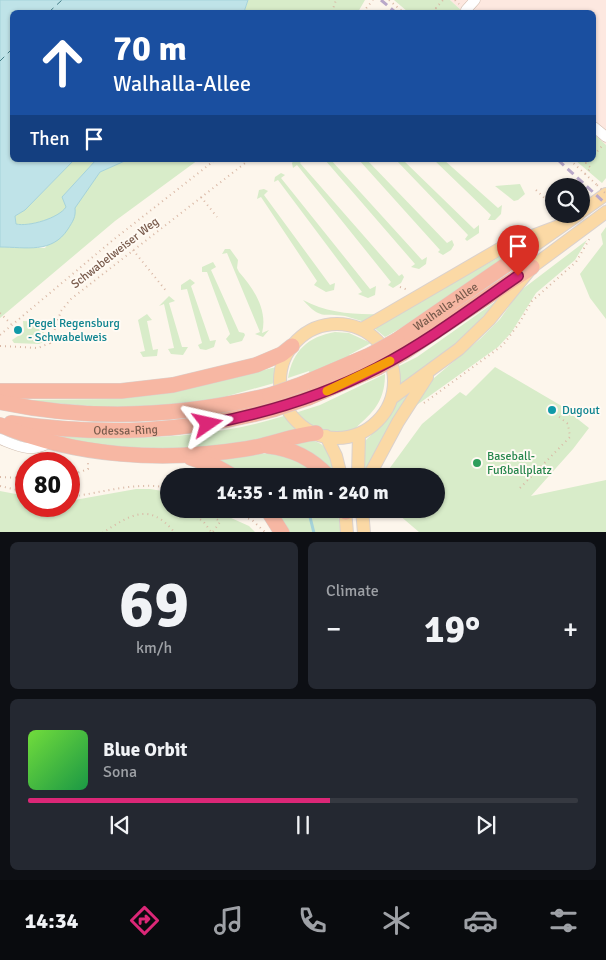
<!DOCTYPE html>
<html lang="en">
<head>
<meta charset="utf-8">
<style>
	:root { --surface:#171b24; --page:#242831; --text:#f1f3f6; --muted:#9ea1a6; --line:#363941; --accent:#db2777 }
	body { margin:0; font-family:Signika,sans-serif; background:var(--page); color:var(--text); height:100vh; display:flex; flex-direction:column; font-size:19px; white-space:nowrap }
	* { box-sizing:border-box; margin:0 }
	p { font-size:16px; color:var(--muted) }
	.icon { flex:none; width:28px; height:28px; fill:none; stroke:currentColor; stroke-width:2; stroke-linecap:round; stroke-linejoin:round }
	.map { position:relative; height:532px; overflow:hidden }
	.sheet { display:flex; flex-direction:column; gap:10px; padding:10px; background:#0d0f14; flex:1 }
	.sheet>* { flex:none }
	.top-card { position:absolute; left:10px; top:10px; width:586px; height:152px; border-radius:8px; box-shadow:0 1px 4px #0004; background:#1a4fa0; color:#fff; overflow:hidden }
	.tools { position:absolute; left:545px; top:178px; display:grid; gap:10px }
	.tools a { display:grid; place-items:center; width:45px; height:45px; border-radius:50%; background:var(--surface); box-shadow:0 1px 4px #0004; font-size:25px }
	.speed { position:absolute; left:15px; top:452px; display:flex; gap:10px; font-size:25px; font-weight:700; text-align:center }
	.speed>* { display:grid; place-content:center; width:65px; height:65px; border-radius:50%; background:var(--surface); box-shadow:0 1px 4px #0004; line-height:1 }
	.speed .limit { border:8px solid #d22; background:#fff; color:#111 }
	.pin { position:absolute; display:grid; place-items:center; width:42px; height:42px; color:#fff; margin:-51px -21px; border-radius:50% 50% 50% 0; rotate:-45deg; box-shadow:0 0 5px #0007 }
	.pin .icon { rotate:45deg }
	.me { position:absolute; width:55px; margin:-28px; rotate:79deg; stroke-linejoin:round; filter:drop-shadow(0 0 4px #0008) }
	.turn { display:flex; align-items:center; gap:18px; height:105px; padding:0 20px; font-size:22px }
	.turn .icon { width:65px; height:65px; stroke-width:2.5 }
	.turn b { display:block; font-size:35px; line-height:42px }
	.then { display:flex; align-items:center; height:48px; padding:0 20px; background:#0003; gap:10px; font-size:19px }
	.big { font-size:38px; font-weight:700; line-height:1.1 }
	.sheet .widget { flex:1; display:flex; flex-direction:column; justify-content:center; gap:8px; min-width:0; padding:0 18px; border-radius:8px; background:var(--page) }
	.sheet .dial { align-items:center; gap:0 }
	.dial b { font-size:65px; line-height:1 }
	.song { display:flex; align-items:center; gap:15px }
	.cover { width:60px; height:60px; border-radius:8px; background:linear-gradient(135deg,hsl(100 70% 55%),hsl(140 70% 35%)) }
	.played { height:5px; border-radius:2px; background:linear-gradient(90deg,var(--accent) 55%,var(--line) 55%) }
	.keys { display:flex; justify-content:space-around; direction:ltr }
	.heat { display:flex; justify-content:space-between; align-items:center; font-size:28px; direction:ltr }
	.sheet .tiles { flex:1; display:grid; gap:10px; grid-template-columns:1fr 1fr }
	.widget:last-child { grid-column:span 2 }
	.trip { position:absolute; left:160px; top:468px; width:285px; height:50px; border-radius:25px; background:var(--surface); box-shadow:0 1px 4px #0004; font-weight:700; line-height:50px; text-align:center }
	.tabs { display:flex; height:80px; justify-content:space-around; align-items:center; background:#090b0e; color:var(--muted) }
	.tabs .icon { width:35px; height:35px }
	.tabs .on { color:var(--accent) }
	.tabs b { font-size:22px; color:var(--text) }
	.map>svg:first-child { display:block }
	.commercial { fill:#fde8e0 }
	.green { fill:#d8ecc9 }
	.water { fill:#bfe3e8; stroke:#a5d3da }
	.lines { fill:none; stroke-linecap:round; stroke-linejoin:round }
	.stream { stroke:#a5d3da; stroke-width:3 }
	.ferry { stroke:#437c86; stroke-width:1; stroke-dasharray:6 5; stroke-linecap:butt }
	.minor-casing { stroke:#d1beb0; stroke-width:11 }
	.major-casing { stroke:#dad1cd; stroke-width:14 }
	.highway-casing { stroke:#dad1cd; stroke-width:16 }
	.path { stroke:#d9b8a5; stroke-width:2; stroke-dasharray:1 4; stroke-linecap:butt }
	.minor { stroke:#fff; stroke-width:10 }
	.major { stroke:#fbd9a5; stroke-width:12 }
	.highway { stroke:#f7b7a3; stroke-width:15 }
	.rail { stroke:#b9a8c9; stroke-width:3; stroke-dasharray:8 5; stroke-linecap:butt }
	.highway-bridge-casing { stroke:#dad1cd; stroke-width:16; stroke-linecap:butt }
	.path-bridge { stroke:#d9b8a5; stroke-width:2; stroke-dasharray:1 4; stroke-linecap:butt }
	.highway-bridge { stroke:#f7b7a3; stroke-width:15 }
	.route-casing { stroke:#8e194d; stroke-width:12 }
	.route { stroke:#db2777; stroke-width:9 }
	.slow { stroke:#f59e0b; stroke-width:9 }
	.culture-dot { fill:#0f9aa8; stroke:#fffaf3; stroke-width:2 }
	.leisure-dot { fill:#2e9e5b; stroke:#fffaf3; stroke-width:2 }
	.labels { text-anchor:middle; dominant-baseline:central; stroke-width:4; stroke-linejoin:round; paint-order:stroke }
	.street-label { font-size:12px; fill:#7a5c4d; stroke:#fffaf3 }
	.culture-label { font-size:12px; fill:#0d838f; stroke:#fffaf3; text-anchor:start }
	.leisure-label { font-size:12px; fill:#27864d; stroke:#fffaf3; text-anchor:start }
</style>
</head>
<body>
<div class="map">
<svg width="606" height="533" viewBox="0 0 606 533">
	<rect width="100%" height="100%" fill="#fdf6ec"/>
	<path class="commercial" d="M450 0H606V145L594 134V12H463Z"/>
	<path class="green" d="M248 0H365L358 12H244Z
		M394 0H450L463 12H408Z
		M594 134 606 145V178L602 183 575 160H594Z
		M74 160H96L62 197 67 208C58 218 29 227 16 224L15 216 25 210Z
		M127 160H198L115 221 0 318V247L45 248 100 172Z
		M294 160H302L300 163 399 276 402 274 404 277 401 283 393 288 388 285 391 282 297 165 293 168 292 163Z
		M325 160H331L422 260 427 257 426 264 419 269 411 267 415 264Z
		M359 160H367L447 243 452 240 454 245 451 250 443 255 438 252 440 250Z
		M396 160H403L474 229 479 225V233L467 241 465 239 468 235Z
		M434 160H444L498 208 502 205 501 214 495 220H488L491 215Z
		M281 173 285 175 281 178 370 289 376 286 375 295 368 298 358 294 362 292 278 180 274 182 275 177Z
		M520 184 525 194 518 200 514 201 495 186Z
		M264 189 268 191 264 195 330 285 335 283 334 290 326 292 314 285 317 281 261 197 257 199 259 190Z
		M606 227V319L590 298 580 274 603 244 601 234Z
		M587 240 575 260 536 293 511 333 498 347 414 407 427 384 480 339 500 319 520 291Z
		M524 246 401 328 385 337 373 327 516 248Z
		M225 249H230L238 260 237 268 239 272C254 289 268 310 262 333L269 330 263 337 255 334 260 332 227 253 222 254Z
		M213 262 216 267 211 270 239 332 244 333 245 335 242 341 230 344 226 339 230 334 207 272H202V267Z
		M190 279 195 283 191 286 210 341 216 340 214 347 206 350 200 349 198 345 202 343 187 289 181 290V285Z
		M169 296 175 301 169 303 182 347H188L183 355 171 354 168 349 174 348 164 304 159 306Z
		M502 297 457 343 400 387 399 366 417 357Z
		M303 300C327 313 355 315 382 314L365 322C358 320 352 318 345 316 322 313 321 320 303 300Z
		M147 314 152 320 147 321 153 350 158 349 157 356 143 357 140 352 145 351 138 320Z
		M23 321 39 322 47 340 39 344 14 343 12 340 24 332Z
		M335 332 349 333 371 343 349 355 350 357 310 374 309 371 288 378C293 350 308 337 335 332Z
		M281 366 278 382 206 402 127 409 15 400 112 399 168 392Z
		M495 367 560 405 589 428 573 449 531 496 606 480V532H419L392 509H436V476H384L422 424 460 392 466 396Z
		M385 374C385 395 378 408 362 422 358 425 355 430 351 433 333 444 306 426 295 413L320 405Z
		M423 380 362 476 365 441 388 418 398 399Z
		M284 416 300 432 208 450 98 446 26 431C112 441 201 442 284 416Z
		M308 439C331 445 330 455 337 476L284 445Z
		M271 453 302 461 322 476H237L203 459Z
		M136 489H150L169 492V509H211L249 526 255 532H0V491L26 496V506H69V501Z
		M273 509H337L341 532H287Z"/>
	<path class="water" d="M0 0H248L244 12H12V160H74L25 210 15 216 16 224C29 227 59 218 66 207L62 197 96 160H127L100 172 75 208C76 217 73 221 68 229 52 254 26 247 0 247Z"/>
	<g class="lines">
		<path class="stream" d="M263 476H265
			M308 509 314 533"/>
		<path class="ferry" d="M49 12 62 0
			M0 61 12 49"/>
		<g class="minor-casing">
			<path id="minor" d="M468 12 466 10 475 0
				M594 127 606 137
				M0 439C18 446 32 454 50 442"/>
		</g>
		<g class="major-casing">
			<path id="major" d="M581 212 606 194
				M522 254 579 214
				M280 381a57 57 0 1 1 114 0a57 57 0 1 1-114 0Z
				M362 329 503 247 564 224
				M392 398 459 349 489 320 532 267 606 212
				M326 436 336 456 341 476
				M358 476 359 434
				M369 476 398 422 427 377
				M345 509 347 533
				M362 509 364 533"/>
		</g>
		<g class="highway-casing">
			<g id="highway">
				<path id="s1" d="M397 340 522 254"/>
				<path d="M403 353 532 267"/>
				<path d="M302 384 370 355"/>
				<path d="M0 391H121L173 385 256 365 282 354 292 346"/>
				<path d="M308 398 377 368"/>
				<path d="M0 402C90 421 181 417 270 395"/>
				<path id="s2" d="M11 423C103 436 185 433 275 409"/>
				<path d="M0 425C76 457 164 462 245 449 269 446 292 435 316 433"/>
				<path d="M268 446C293 449 311 458 328 476"/>
				<path d="M191 458 217 467 233 476"/>
				<path d="M267 509 282 533"/>
				<path d="M345 509 346 512"/>
			</g>
		</g>
		<path class="path" d="M389 0 403 12
			M455 0 459 4
			M332 12 336 0
			M363 12 373 0
			M432 12 436 8
			M440 12 436 8 443 0
			M594 155 602 146
			M570 160 597 185
			M585 174 591 168 586 163 589 160
			M536 190 554 207
			M201 197 217 217
			M133 250 167 292
			M400 287 408 290
			M0 313 11 324
			M0 335 113 240 215 160
			M50 343 70 338
			M0 346 38 348 50 343 61 311 71 299 249 160
			M424 403 503 345 520 322 532 301 576 262 590 238
			M34 458 53 455
			M69 476 88 469V462
			M0 477 26 478
			M0 486 26 492
			M520 488 570 437 568 424 557 415
			M69 497C102 493 136 481 169 488
			M183 509 203 521 212 533 220 522 206 509
			M225 509 252 520 266 533
			M102 533C131 515 149 501 175 533"/>
		<use href="#minor" class="minor"/>
		<use href="#major" class="major"/>
		<use href="#highway" class="highway"/>
		<path class="rail" d="M381 0 395 12
			M558 160 606 204"/>
		<g class="highway-bridge-casing">
			<path id="highway-bridge" d="M370 355 397 340
				M377 368 403 353
				M270 395 302 384
				M275 409 308 398"/>
		</g>
		<path class="path-bridge" d="M597 185 606 194"/>
		<use href="#highway-bridge" class="highway-bridge"/>
	</g>
	<g class="lines">
		<g class="route-casing">
			<path id="route" d="M208 424C267 413 323 396 377 368 427 342 472 308 518 276"/>
		</g>
		<use href="#route" class="route"/>
		<path class="slow" d="M327 391 390 361"/>
	</g>
	<g class="culture-dot">
		<circle cx="18" cy="330" r="5"/>
		<circle cx="552" cy="410" r="5"/>
	</g>
	<circle class="leisure-dot" cx="477" cy="463" r="5"/>
	<g class="labels">
		<g class="street-label">
			<text transform="translate(115 253) rotate(-38)">Schwabelweiser Weg</text>
			<text stroke="none"><textPath href="#s1" startOffset="59">Walhalla-Allee</textPath></text>
			<text stroke="none"><textPath href="#s2" startOffset="115">Odessa-Ring</textPath></text>
		</g>
		<g class="culture-label">
			<text x="28" y="323">Pegel Regensburg<tspan x="28" dy="14">- Schwabelweis</tspan></text>
			<text x="562" y="410">Dugout</text>
		</g>
		<g class="leisure-label">
			<text x="487" y="456">Baseball-<tspan x="487" dy="14">Fußballplatz</tspan></text>
		</g>
	</g>
</svg>
<div class="tools">
<a><svg class="icon" aria-label="search" viewBox="0 0 24 24"><circle cx="10" cy="10" r="6"/><path d="M15 15l6 6"/></svg></a>
</div>
<div class="speed"><div class="limit">80</div></div>
<div class="pin" style="left:518px;top:276px;background:#d93025"><svg class="icon" aria-label="arrive" viewBox="0 0 24 24"><path d="M6 21V4h12l-3 4 3 4H6"/></svg></div>
<svg class="me" style="left:208px;top:424px" viewBox="-20 -20 40 40"><path d="M0-17L14 15 0 8-14 15z" fill="#db2777" stroke="#fff" stroke-width="4"/></svg>
<div class="trip">14:35 · 1 min · 240 m</div>
<div class="top-card">
<div class="turn"><svg class="icon" aria-label="ahead" viewBox="0 0 24 24"><path d="M12 20V5M6 11l6-6 6 6"/></svg><div><b>70 m</b>Walhalla-Allee</div></div>
<div class="then">Then<svg class="icon" aria-label="arrive" viewBox="0 0 24 24"><path d="M6 21V4h12l-3 4 3 4H6"/></svg></div>
</div>
</div>
<section class="sheet">
<div class="tiles">
<div class="widget dial"><b>69</b><p>km/h</p></div>
<div class="widget"><p>Climate</p>
<div class="heat"><a>−</a><b class="big">19°</b><a>+</a></div>
</div>
<div class="widget">
<div class="song"><i class="cover"></i><div><b>Blue Orbit</b><p>Sona</p></div></div>
<div class="played"></div>
<div class="keys"><svg class="icon" aria-label="previous" viewBox="0 0 24 24"><path d="M18 5L8 12l10 7zM5 5v14"/></svg><svg class="icon" aria-label="pause" viewBox="0 0 24 24"><path d="M8 5v14M16 5v14"/></svg><svg class="icon" aria-label="next" viewBox="0 0 24 24"><path d="M6 5l10 7-10 7zM19 5v14"/></svg></div>
</div>
</div>
</section>
<nav class="tabs">
<b>14:34</b>
<svg class="icon on" aria-label="directions" viewBox="0 0 24 24"><path d="M12 3l9 9-9 9-9-9zM9 14v-3h6M13 9l2 2-2 2"/></svg>
<svg class="icon" aria-label="music" viewBox="0 0 24 24"><path d="M9 18V5l10-2v13"/><circle cx="6" cy="18" r="3"/><circle cx="16" cy="16" r="3"/></svg>
<svg class="icon" aria-label="phone" viewBox="0 0 24 24"><path d="M5 4h4l2 5-3 2q2 4 5 5l2-3 5 2v4C11 20 4 13 5 4z"/></svg>
<svg class="icon" aria-label="climate" viewBox="0 0 24 24"><path d="M12 3v18M4 7l16 10M4 17L20 7"/></svg>
<svg class="icon" aria-label="car" viewBox="0 0 24 24"><path d="M5 17H2v-5l4-1 3-4h7l3 4 3 1v5h-3M9 17h6M6 11h13"/><circle cx="7" cy="17" r="2"/><circle cx="17" cy="17" r="2"/></svg>
<svg class="icon" aria-label="filters" viewBox="0 0 24 24"><path d="M4 7h16M4 17h16"/><circle cx="9" cy="7" r="2"/><circle cx="15" cy="17" r="2"/></svg>
</nav>
</body>
</html>
